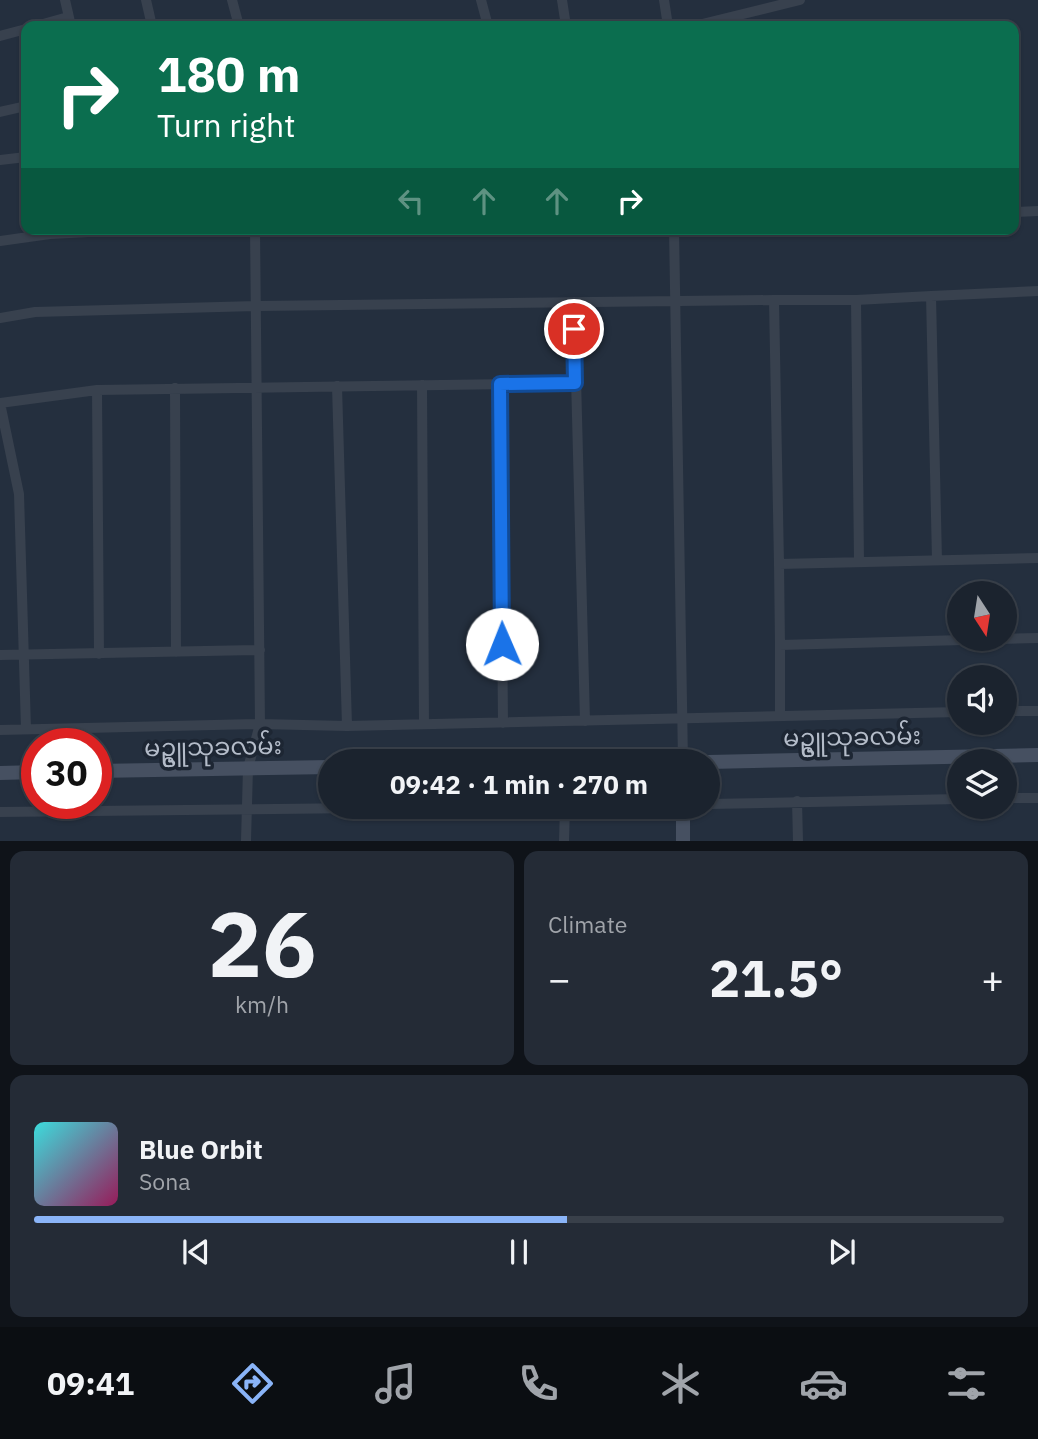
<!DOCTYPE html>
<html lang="en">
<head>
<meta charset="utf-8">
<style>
	:root { --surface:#1b232e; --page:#242b36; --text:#f1f3f6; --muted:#a0a4aa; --line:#39404a; --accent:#8ab4f8 }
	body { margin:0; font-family:"IBM Plex Sans","Noto Sans Myanmar",sans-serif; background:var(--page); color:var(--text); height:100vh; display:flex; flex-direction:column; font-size:26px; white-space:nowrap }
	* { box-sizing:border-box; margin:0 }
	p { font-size:23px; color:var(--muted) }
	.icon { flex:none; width:38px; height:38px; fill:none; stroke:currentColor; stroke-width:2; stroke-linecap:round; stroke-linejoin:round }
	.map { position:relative; height:841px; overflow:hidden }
	.sheet { display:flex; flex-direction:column; gap:10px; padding:10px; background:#0f1319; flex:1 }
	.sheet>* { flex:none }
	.top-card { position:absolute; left:21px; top:21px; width:998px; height:214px; border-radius:14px; box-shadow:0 2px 5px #0004,0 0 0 2px var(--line); background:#0b6e4f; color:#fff; overflow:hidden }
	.needle { width:46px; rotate:168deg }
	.buttons { position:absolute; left:947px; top:581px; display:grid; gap:14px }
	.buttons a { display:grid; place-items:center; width:70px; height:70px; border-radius:50%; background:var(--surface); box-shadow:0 2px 5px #0004,0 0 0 2px var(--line); font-size:35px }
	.speed { position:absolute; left:21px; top:728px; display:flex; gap:14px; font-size:35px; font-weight:700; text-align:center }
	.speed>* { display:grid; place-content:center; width:91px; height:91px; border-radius:50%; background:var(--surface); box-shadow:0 2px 5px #0004,0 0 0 2px var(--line); line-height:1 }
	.speed .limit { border:10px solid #d22; background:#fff; color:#111 }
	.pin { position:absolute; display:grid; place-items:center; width:60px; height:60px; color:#fff; margin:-30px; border:4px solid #fff; border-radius:50%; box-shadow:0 2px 7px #0007 }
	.me { position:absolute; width:77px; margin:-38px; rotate:359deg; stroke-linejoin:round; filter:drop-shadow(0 0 5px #0008) }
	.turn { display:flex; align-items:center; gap:24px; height:147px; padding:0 21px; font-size:32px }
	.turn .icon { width:91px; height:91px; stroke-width:2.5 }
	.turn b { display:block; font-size:49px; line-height:60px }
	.lanes { display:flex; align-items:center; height:66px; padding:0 21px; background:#0003; justify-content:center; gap:35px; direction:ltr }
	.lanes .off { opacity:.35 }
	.big { font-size:52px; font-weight:700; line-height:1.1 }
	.sheet .tile { flex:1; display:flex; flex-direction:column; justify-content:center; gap:10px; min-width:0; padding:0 24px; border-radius:14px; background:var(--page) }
	.sheet .dial { align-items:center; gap:0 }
	.dial b { font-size:91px; line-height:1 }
	.song { display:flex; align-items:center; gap:21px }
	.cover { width:84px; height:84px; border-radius:10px; background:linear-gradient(135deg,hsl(180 70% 55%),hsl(330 70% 35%)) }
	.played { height:7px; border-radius:4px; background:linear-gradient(90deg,var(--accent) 55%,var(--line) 55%) }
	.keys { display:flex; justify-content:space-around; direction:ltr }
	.heat { display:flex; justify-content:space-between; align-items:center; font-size:38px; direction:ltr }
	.sheet .tiles { flex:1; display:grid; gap:10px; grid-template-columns:1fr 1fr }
	.tile:last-child { grid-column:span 2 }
	.trip { position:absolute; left:318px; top:749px; width:402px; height:70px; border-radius:35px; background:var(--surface); box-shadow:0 2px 5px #0004,0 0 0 2px var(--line); font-weight:700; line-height:70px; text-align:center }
	.dock { display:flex; height:112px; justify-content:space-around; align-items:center; background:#0b0e12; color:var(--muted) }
	.dock .icon { width:49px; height:49px }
	.dock .selected { color:var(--accent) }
	.dock b { font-size:32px; color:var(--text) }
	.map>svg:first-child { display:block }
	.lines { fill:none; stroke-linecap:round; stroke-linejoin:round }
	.street { stroke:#38414e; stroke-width:10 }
	.secondary { stroke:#465061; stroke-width:14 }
	.route-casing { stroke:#114b97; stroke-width:18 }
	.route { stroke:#1a73e8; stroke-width:12 }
	.labels { text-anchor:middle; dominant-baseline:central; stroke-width:7; stroke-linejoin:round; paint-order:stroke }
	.street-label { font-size:24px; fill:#b4bcc9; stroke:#1d2633 }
</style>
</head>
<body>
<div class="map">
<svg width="1038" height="841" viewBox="0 0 1038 841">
	<rect width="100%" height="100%" fill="#242f3e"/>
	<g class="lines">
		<path class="street" d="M65 0 71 26
			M146 0 152 26
			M232 0 239 26
			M481 0 488 26
			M562 0 566 26
			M664 0 668 26
			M36 26 68 17
			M694 26 800 0
			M0 36 26 29
			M0 112 26 106
			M0 160 26 157
			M1013 212 1038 211
			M674 229 683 761
			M0 241 50 234 148 229
			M931 296 1038 291
			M774 300H856L931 296 937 560
			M856 300 859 561
			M574 302 585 721
			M0 318 35 312 257 306 774 300 779 564
			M500 384 503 723
			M422 385 424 724
			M337 386 347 726
			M175 388 176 652
			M97 390 99 654
			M0 403 97 390 575 383
			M0 403 19 494 26 729
			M780 645 779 564 1038 558
			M0 655 260 650
			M1004 711H1038
			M780 716V645L1038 638
			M0 730 260 724 347 726 959 712
			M1004 798H1038
			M797 801 798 841
			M709 804 959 799
			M0 812 448 807
			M246 841 248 768 260 724 255 229
			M564 841 565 807"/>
		<path class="secondary" d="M709 762 1038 755
			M96 771 331 767
			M0 773 37 772
			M683 807V841"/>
	</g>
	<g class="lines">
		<g class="route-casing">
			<path id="route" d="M502 644 500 384 575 383 574 329"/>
		</g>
		<use href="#route" class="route"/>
	</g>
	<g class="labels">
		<g class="street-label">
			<text transform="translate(852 736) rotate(-1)">မဥ္ဇူသုခလမ်း</text>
			<text transform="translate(213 746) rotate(-1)">မဥ္ဇူသုခလမ်း</text>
		</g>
	</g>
</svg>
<div class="buttons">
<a><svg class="needle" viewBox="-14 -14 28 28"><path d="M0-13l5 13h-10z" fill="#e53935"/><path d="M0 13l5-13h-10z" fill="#a0a4aa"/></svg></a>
<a><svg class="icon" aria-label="sound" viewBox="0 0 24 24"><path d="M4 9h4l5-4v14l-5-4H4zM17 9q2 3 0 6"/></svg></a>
<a><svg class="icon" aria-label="layers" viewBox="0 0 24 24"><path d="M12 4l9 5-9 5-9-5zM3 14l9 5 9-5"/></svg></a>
</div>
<div class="speed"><div class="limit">30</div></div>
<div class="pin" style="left:574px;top:329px;background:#d93025"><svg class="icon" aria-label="arrive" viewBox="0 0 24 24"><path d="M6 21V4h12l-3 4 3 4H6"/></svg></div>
<svg class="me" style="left:502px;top:644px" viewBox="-20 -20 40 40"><circle r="19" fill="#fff"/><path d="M0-13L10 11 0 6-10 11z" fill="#1a73e8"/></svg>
<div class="trip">09:42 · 1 min · 270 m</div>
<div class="top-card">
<div class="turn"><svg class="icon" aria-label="right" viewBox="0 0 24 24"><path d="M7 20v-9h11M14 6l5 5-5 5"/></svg><div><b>180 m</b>Turn right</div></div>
<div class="lanes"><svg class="icon off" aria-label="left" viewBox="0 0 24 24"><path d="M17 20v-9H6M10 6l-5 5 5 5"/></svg><svg class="icon off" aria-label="ahead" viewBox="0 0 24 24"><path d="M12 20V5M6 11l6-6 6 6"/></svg><svg class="icon off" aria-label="ahead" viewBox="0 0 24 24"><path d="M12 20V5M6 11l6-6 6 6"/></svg><svg class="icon" aria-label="right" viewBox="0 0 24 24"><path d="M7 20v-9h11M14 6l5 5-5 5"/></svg></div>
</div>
</div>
<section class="sheet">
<div class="tiles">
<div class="tile dial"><b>26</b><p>km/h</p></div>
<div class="tile"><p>Climate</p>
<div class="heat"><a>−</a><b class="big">21.5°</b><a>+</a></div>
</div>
<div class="tile">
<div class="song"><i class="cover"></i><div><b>Blue Orbit</b><p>Sona</p></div></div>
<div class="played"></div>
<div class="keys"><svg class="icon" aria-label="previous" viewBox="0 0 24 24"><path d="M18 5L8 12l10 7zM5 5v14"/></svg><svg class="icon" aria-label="pause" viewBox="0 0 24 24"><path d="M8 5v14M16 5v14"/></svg><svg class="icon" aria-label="next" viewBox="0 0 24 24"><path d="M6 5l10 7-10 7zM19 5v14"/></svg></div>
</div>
</div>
</section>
<nav class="dock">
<b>09:41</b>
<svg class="icon selected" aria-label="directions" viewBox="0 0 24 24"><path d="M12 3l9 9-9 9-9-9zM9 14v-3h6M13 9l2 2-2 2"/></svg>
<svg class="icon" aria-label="music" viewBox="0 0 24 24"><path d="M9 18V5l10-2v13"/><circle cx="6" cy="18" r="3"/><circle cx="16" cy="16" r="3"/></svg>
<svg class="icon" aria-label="phone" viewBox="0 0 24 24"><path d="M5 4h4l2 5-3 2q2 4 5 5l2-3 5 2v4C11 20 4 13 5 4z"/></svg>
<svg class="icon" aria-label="climate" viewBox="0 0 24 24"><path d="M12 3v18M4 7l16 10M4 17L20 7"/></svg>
<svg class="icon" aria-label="car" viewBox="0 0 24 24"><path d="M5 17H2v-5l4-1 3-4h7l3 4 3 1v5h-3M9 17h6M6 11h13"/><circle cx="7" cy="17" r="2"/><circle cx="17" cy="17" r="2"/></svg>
<svg class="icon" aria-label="filters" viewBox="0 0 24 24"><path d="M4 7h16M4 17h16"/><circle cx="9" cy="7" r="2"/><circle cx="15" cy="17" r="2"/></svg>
</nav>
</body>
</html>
